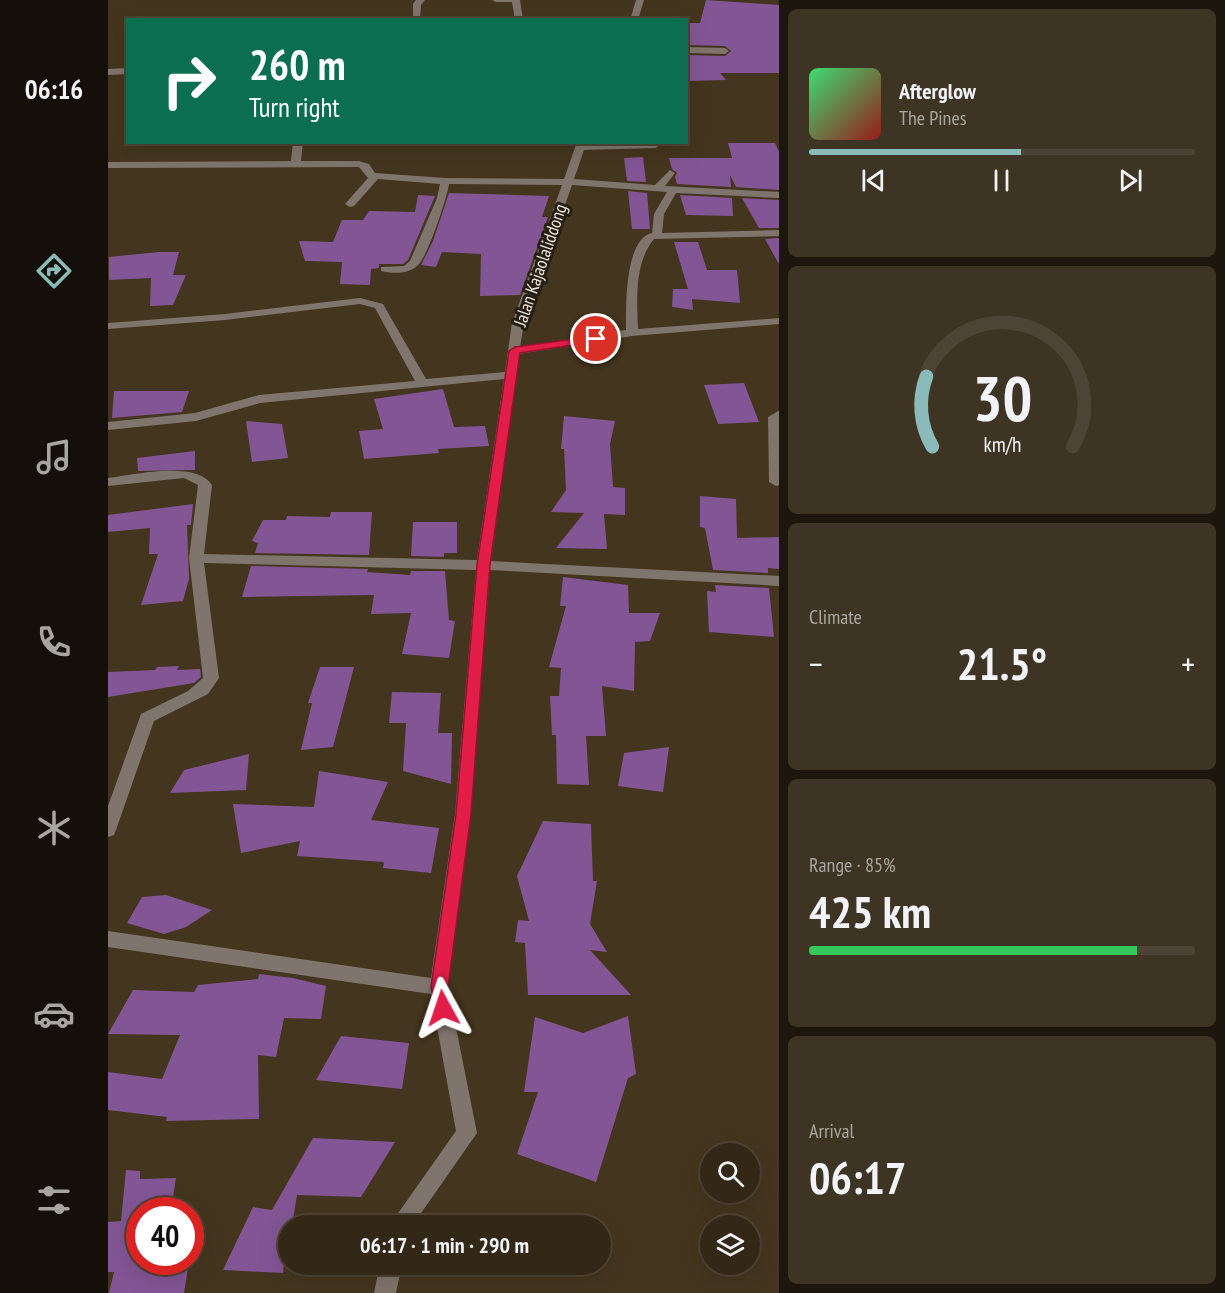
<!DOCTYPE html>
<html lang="en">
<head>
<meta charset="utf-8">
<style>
	:root { --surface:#332816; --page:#3e3423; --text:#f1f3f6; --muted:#a9a6a1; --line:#4e4435; --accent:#8bbbb9 }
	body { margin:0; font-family:"PT Sans Narrow",sans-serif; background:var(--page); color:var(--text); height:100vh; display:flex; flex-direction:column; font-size:22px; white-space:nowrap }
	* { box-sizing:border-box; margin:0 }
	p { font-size:20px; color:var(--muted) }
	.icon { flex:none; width:33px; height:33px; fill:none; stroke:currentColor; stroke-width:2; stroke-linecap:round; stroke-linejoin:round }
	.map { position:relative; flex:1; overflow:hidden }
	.panel { display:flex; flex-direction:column; gap:9px; padding:9px; background:#1c160c; width:446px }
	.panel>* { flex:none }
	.hud { position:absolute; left:18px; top:18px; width:562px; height:126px; border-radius:0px; box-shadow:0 6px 24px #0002,0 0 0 2px var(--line); background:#0b6e4f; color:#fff; overflow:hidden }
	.tools { position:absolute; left:592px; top:1143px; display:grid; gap:12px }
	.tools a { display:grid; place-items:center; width:60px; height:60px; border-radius:50%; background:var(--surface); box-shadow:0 6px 24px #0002,0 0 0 2px var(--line); font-size:30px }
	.speed { position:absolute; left:18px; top:1197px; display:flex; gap:12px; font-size:30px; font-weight:700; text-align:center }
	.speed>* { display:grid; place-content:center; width:78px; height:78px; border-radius:50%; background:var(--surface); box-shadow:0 6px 24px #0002,0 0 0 2px var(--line); line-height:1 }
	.speed .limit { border:9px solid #d22; background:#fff; color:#111 }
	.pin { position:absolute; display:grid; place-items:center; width:51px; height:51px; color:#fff; margin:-26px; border:3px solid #fff; border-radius:50%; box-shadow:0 2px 6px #0007 }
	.me { position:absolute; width:66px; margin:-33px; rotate:355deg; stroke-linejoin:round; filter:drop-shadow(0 0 4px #0008) }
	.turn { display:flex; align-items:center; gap:21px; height:126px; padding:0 24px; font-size:27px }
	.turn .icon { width:78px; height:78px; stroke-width:2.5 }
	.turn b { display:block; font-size:42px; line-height:51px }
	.big { font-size:45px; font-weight:700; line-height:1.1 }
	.panel .card { flex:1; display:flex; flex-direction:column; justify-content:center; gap:9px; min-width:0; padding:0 21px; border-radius:9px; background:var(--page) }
	.panel .dial { align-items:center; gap:0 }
	.dial svg { height:156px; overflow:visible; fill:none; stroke:var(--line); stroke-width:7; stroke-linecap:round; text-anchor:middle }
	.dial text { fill:var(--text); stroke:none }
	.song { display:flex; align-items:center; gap:18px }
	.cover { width:72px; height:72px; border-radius:9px; background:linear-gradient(135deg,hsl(140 70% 55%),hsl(0 70% 35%)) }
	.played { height:6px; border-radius:3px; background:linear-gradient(90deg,var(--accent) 55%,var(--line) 55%) }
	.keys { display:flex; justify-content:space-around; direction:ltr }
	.heat { display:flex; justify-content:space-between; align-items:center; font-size:33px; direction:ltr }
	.charge { height:9px; border-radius:4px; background:linear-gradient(90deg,#34c759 85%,var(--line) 0) }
	.trip { position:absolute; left:170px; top:1215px; width:333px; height:60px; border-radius:30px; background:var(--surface); box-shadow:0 6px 24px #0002,0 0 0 2px var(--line); font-weight:700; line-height:60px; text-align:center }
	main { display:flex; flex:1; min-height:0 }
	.dock { display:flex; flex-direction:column; width:108px; justify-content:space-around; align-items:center; background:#141009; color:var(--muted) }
	.dock .icon { width:42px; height:42px }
	.dock .selected { color:var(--accent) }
	.dock b { font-size:27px; color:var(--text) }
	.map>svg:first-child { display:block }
	.building { fill:#825695 }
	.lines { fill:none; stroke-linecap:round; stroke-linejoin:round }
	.minor { fill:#7f756c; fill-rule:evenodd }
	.route { fill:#e11d48; stroke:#92132f; stroke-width:1.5 }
	.labels { text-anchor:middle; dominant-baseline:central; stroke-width:6; stroke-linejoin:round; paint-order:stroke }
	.street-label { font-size:18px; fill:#f0e7d9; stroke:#251e14 }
</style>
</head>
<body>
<main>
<nav class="dock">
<b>06:16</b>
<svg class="icon selected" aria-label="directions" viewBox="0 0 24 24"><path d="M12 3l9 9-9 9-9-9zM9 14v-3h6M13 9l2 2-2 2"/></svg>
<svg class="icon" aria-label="music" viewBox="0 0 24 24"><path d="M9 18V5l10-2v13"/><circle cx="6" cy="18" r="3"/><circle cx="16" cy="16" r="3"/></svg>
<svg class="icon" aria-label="phone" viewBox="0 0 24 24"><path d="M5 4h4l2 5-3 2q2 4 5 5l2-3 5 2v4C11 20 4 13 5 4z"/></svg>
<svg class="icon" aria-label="climate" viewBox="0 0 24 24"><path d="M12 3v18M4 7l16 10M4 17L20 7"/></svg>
<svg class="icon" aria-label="car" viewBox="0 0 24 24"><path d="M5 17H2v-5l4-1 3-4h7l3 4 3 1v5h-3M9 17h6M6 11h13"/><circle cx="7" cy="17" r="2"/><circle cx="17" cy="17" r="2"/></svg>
<svg class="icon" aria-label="filters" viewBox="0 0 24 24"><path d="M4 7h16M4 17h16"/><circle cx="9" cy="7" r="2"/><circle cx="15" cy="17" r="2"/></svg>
</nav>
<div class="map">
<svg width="672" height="1293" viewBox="0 0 672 1293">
	<rect width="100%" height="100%" fill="#44351e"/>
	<path class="building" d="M598 0 672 5V73H612L618 80 579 81V55L617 56 623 51 617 46 579 45V23H592Z
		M620 143H667L672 154V190L628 187 622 175 623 187 569 184 567 177 569 173 564 169 561 158H624Z
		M535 157 538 182 519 181 516 158Z
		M520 191 539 193 542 229H524Z
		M341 193 441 196 434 217H440L412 295 372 296 373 254 334 252 328 267 313 265 325 241Z
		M310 195 327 196 300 260 295 264H271V268L263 269 262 285 232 284 234 262 197 261 191 241 225 242 234 220H255L261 211 307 212Z
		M572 195 624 198 625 216 578 215Z
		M634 198 672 200V228H651Z
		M672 238V266L657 239Z
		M566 242H590L599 270H629L632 303 584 299 585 310 564 307 565 289H580Z
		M51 252H71L65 275H78L65 305 42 306 43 278 1 280V257Z
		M636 383 651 422 610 424 596 385Z
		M335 389 346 427 377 426 381 446 330 449 331 453 256 459 251 431 275 429 266 399Z
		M6 391H81L74 412 4 418Z
		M456 416 507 421 502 444 505 487 517 488V515L496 514 499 549 448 548 476 513 443 512 458 490 456 449H453Z
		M138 421 174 424 180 458 144 462Z
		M87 451V470L30 471 29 458Z
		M592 496 628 499 629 538 672 537V569L660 568V573L605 570 597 528 592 527Z
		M85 504 83 525H79L81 579 75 601 33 605 50 554H41L42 528 0 532V515Z
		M223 512H264L261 555 147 553 150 543 144 541 155 520H178L179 516 222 517Z
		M305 522H349V553H336V557L303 556Z
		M143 566 260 569 259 572 302 575 303 571H337L341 620 347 621 341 658 294 654 303 613 263 614 266 595 134 597Z
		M455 577 520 585 521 613H552L542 641 527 642 526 691 494 686 498 736H478L481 785 449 784 448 735H444L442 696H451L453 668 441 667 458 606H452Z
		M607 585 661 588 666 637 601 632 599 591 608 592Z
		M71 666 69 670 92 669 93 677 86 683 0 697V672L47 670 49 667Z
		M212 667H246L225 747 193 750 204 703H200Z
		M284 692 333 693 330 733H344L343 784 295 771 298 723H281Z
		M561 747 555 792 510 786 516 753Z
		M141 754 138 790 62 793 76 770Z
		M211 771 280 782 263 820 331 828 323 873 275 868 276 862 189 856 192 841 133 853 125 804 206 807Z
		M435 821 483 824 485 881H489L482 924 499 952 482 950 523 995H420L417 943 407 942 410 920 421 921 409 876Z
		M58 895 104 910 78 927 56 934 19 923 34 897Z
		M151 974 185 978 218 986 213 1019 176 1018 168 1057 150 1055 151 1119 58 1121 59 1117 0 1110V1072L54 1079 72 1035 0 1034 25 990 86 992 90 985 150 979Z
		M520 1016 528 1074 520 1078 488 1182 409 1154 430 1092H416L427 1017 475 1033Z
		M233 1036 301 1043 294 1089 208 1080Z
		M205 1138 287 1142 253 1197 189 1195 184 1226H180L175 1273 115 1270 145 1207 164 1210Z
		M18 1170 32 1171V1179L68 1178 63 1210H32V1262H81L76 1293H1L6 1272H0V1222L13 1221Z"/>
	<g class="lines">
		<path class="minor" d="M308 0H317L313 5 312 20 305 18V4Z
			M384 0H412L415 20H407L404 2H388Z
			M528 0H536L530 20H522Z
			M579 47 617 48 621 51 617 54 579 53Z
			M20 68V74L0 75V69Z
			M185 142H195L193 161H251L261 164 267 173 337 178 456 179 469 142 545 143 550 146 548 148 476 150 466 179 547 185 562 170 567 173 557 186 672 192V198L568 193 556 214 554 233 672 230V236L546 239C526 263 529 300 530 329L672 318V324L524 336 411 354 383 561 672 576V586L382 570 363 814 340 987 369 1133 304 1226H281L348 1131 323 994 0 947V931L323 978 347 814 368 570 96 563 111 678 100 694 46 721 8 830 6 835 0 837V806L33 714 80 691 95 678 81 558 90 485 76 478 0 486V478C26 475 88 460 104 485L96 554 369 560 396 379 152 403 88 421 0 430V422L87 413 151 395 307 381 267 308 252 304 117 320 0 329V323L117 314 252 298 275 304 318 379 397 372 404 323 454 185 341 184C339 198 319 259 309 266 300 274 285 274 273 271V267L296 266 302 261 329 198 332 184 270 179 246 206 242 207 237 204 260 178 251 167 0 168V162L183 161ZM464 185 559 192 546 214 544 233C516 239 518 309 518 330L412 347 416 323Z
			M672 410V485L668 486 661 482 660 417Z
			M272 1264H294L288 1293H266Z"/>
	</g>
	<path class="route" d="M488 336 493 339 492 341 412 353 382 565 363 814 340 987 344 1008 341 1013 335 1016 329 1013 323 987 348 814 369 565 401 351 407 347Z"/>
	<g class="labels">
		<g class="street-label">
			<text transform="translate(432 265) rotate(-71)">Jalan Kajaolaliddong</text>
		</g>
	</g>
</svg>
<div class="tools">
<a><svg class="icon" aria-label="search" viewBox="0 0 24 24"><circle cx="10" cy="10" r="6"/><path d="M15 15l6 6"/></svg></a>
<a><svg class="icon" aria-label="layers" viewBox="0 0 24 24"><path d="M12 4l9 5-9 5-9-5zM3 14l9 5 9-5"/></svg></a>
</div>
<div class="speed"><div class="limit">40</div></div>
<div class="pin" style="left:488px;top:339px;background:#d93025"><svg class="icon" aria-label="arrive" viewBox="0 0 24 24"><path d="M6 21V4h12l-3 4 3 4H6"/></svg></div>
<svg class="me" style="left:335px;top:1008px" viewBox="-20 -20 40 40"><path d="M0-17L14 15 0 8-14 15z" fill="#e11d48" stroke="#fff" stroke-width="4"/></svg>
<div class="trip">06:17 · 1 min · 290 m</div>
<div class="hud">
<div class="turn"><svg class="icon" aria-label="right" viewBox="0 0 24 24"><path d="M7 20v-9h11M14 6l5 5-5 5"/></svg><div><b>260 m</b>Turn right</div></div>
</div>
</div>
<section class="panel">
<div class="card">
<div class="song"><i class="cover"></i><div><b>Afterglow</b><p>The Pines</p></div></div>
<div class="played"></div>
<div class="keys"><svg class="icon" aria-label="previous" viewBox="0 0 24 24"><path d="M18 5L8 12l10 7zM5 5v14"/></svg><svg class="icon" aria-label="pause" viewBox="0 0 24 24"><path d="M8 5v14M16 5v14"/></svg><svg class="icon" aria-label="next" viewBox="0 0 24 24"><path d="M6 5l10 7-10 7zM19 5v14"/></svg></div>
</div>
<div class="card dial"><svg viewBox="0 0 100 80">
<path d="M14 69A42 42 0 1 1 86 69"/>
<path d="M14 69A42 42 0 0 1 11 33" stroke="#8bbbb9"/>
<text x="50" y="56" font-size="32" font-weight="700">30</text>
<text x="50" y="72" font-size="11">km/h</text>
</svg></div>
<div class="card"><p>Climate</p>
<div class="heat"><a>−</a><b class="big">21.5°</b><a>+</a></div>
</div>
<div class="card"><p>Range · 85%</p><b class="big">425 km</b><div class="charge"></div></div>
<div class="card"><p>Arrival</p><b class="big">06:17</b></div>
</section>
</main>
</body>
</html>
